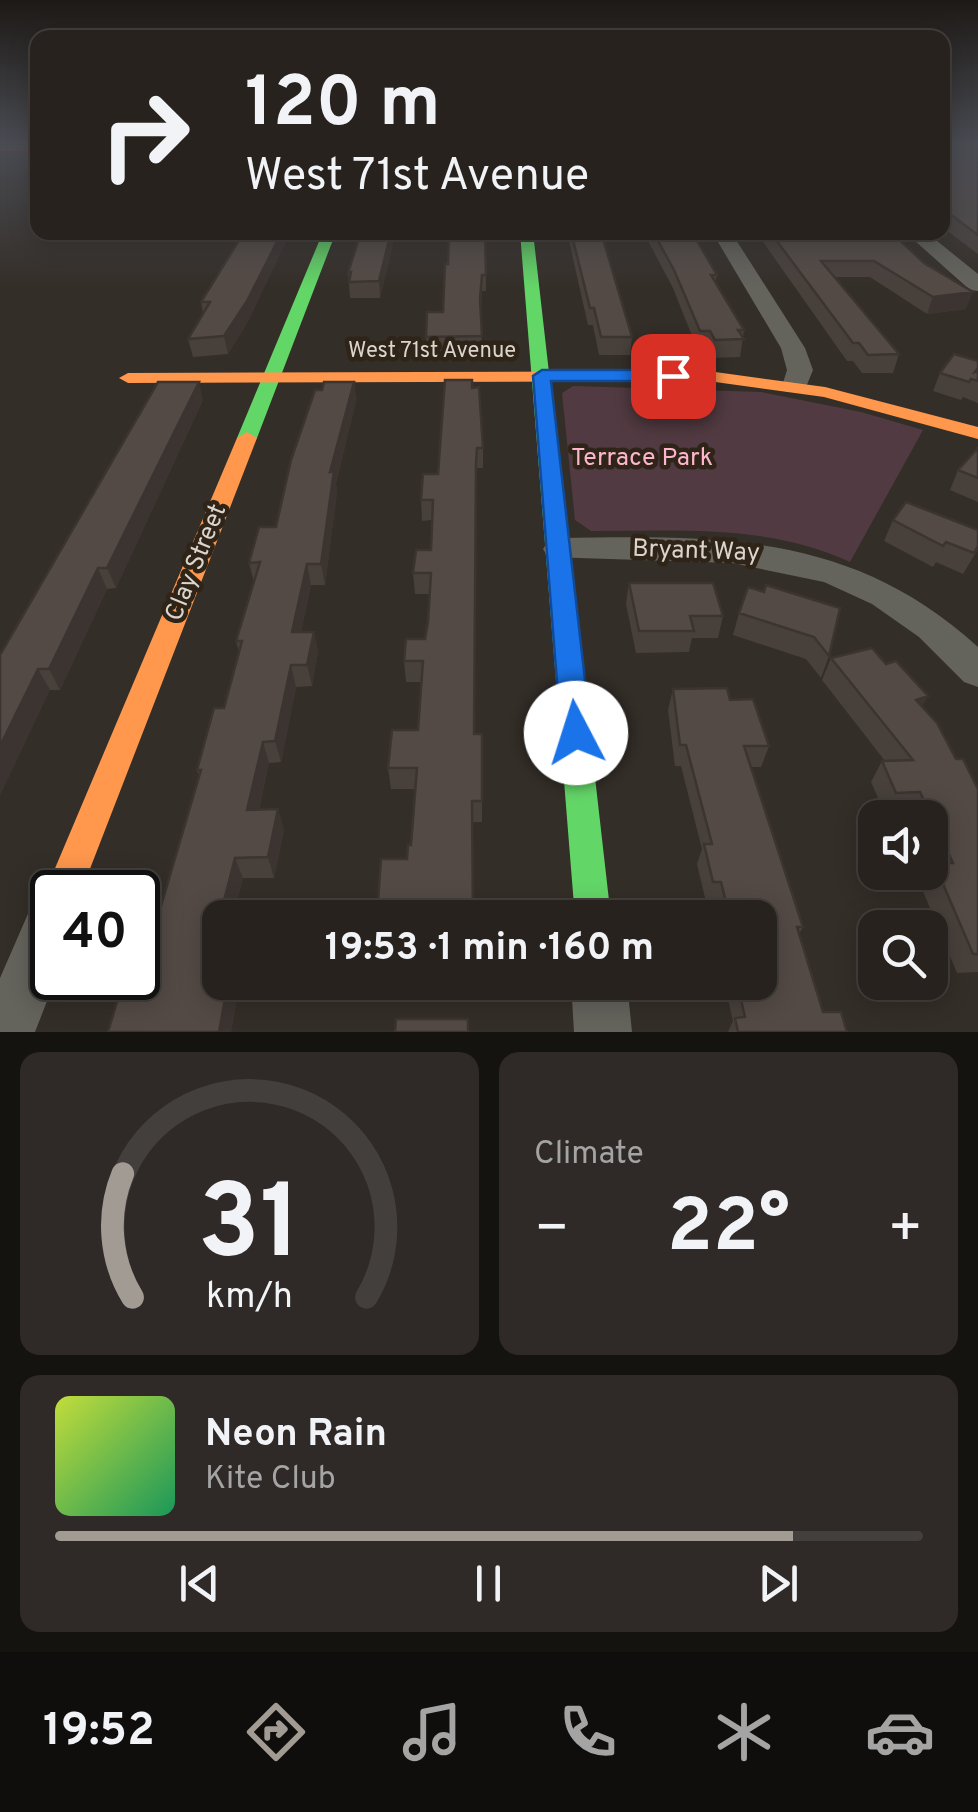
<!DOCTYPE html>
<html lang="en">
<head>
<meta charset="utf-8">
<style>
	:root { --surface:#27221e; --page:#2f2a27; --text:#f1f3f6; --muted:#a4a4a4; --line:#433f3c; --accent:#a19b93 }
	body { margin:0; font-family:Overpass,sans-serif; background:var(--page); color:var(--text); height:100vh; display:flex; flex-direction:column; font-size:38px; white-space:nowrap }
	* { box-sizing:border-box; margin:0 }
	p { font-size:32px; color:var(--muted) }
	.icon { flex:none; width:55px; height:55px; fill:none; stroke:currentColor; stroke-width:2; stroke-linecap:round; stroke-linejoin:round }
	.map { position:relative; height:1032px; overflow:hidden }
	.panel { display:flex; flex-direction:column; gap:20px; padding:20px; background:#151310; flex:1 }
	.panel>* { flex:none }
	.banner { position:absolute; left:30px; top:30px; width:920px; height:210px; border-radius:20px; box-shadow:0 5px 25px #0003,0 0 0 2px var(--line); background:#27221e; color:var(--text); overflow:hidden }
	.fabs { position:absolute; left:858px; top:800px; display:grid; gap:20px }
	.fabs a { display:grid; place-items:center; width:90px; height:90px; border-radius:20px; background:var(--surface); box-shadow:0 5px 25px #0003,0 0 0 2px var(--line); font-size:50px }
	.speed { position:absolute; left:30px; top:870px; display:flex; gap:20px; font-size:50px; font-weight:700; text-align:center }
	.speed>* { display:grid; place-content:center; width:130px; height:130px; border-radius:50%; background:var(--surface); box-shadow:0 5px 25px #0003,0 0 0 2px var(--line); line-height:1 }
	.speed .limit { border:5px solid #111; border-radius:15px; background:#fff; color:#111 }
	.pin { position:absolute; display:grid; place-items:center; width:85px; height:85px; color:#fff; margin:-42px; border-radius:20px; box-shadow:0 5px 15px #0006 }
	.me { position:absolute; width:110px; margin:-55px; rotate:355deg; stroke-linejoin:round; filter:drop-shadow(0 0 8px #0008) }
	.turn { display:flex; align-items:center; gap:35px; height:210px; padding:0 50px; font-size:45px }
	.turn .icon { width:130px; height:130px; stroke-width:2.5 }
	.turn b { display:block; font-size:70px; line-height:85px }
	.big { font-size:75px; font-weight:700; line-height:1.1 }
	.panel .card { flex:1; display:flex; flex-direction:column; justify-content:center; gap:15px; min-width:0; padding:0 35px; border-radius:20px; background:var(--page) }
	.panel .dial { align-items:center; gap:0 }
	.dial svg { height:260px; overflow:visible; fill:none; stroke:var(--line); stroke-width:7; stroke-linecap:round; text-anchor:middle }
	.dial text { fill:var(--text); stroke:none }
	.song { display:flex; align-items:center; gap:30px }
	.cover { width:120px; height:120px; border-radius:15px; background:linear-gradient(135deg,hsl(70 70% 55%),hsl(150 70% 35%)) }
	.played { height:10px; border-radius:5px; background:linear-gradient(90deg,var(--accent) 85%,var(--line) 85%) }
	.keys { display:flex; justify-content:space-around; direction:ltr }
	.heat { display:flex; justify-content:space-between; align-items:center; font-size:55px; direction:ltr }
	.panel .tiles { flex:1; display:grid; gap:20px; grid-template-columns:1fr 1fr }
	.card:last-child { grid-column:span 2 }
	.trip { position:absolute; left:202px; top:900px; width:575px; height:100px; border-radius:20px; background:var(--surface); box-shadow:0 5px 25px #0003,0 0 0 2px var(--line); font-weight:700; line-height:100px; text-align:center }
	.dock { display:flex; height:160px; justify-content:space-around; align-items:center; background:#100e0c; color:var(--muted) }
	.dock .icon { width:70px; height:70px }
	.dock .on { color:var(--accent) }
	.dock b { font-size:45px; color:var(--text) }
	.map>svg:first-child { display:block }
	.green { fill:#513a41 }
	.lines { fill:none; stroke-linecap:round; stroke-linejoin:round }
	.street { fill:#64635c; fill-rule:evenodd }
	.fast { fill:#63d668; fill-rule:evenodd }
	.slow { fill:#ff974d; fill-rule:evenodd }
	.jam { fill:#b3261e; fill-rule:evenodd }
	.wall { fill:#48403b }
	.shaded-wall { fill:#3b3430 }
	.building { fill:#544a45; stroke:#3b3430; stroke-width:2.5 }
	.route { fill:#1a73e8; stroke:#114b97; stroke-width:2.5 }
	.labels { text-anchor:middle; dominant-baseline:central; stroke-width:9; stroke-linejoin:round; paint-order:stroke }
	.far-street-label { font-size:22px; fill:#dcd5cd; stroke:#2f2418 }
	.park-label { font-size:25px; fill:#fdb4cc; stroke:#2f2418 }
	.street-label { font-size:25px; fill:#dcd5cd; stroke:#2f2418 }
</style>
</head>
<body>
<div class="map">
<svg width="978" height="1032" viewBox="0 0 978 1032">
	<rect width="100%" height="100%" fill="#342e28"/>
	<path class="green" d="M573 386 761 392 861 412 923 430 850 562C767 524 681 531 591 531L575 520 562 393Z"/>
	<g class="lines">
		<path class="street" d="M712 232H731L805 348 813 370 804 392H786L782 386 787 370 781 348Z
			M905 232H926L978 274V291L970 290Z
			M560 538C720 536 852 532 978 647V687L964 682 919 637 872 604 824 582 732 563 548 557 543 549 548 541Z
			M52 892V978H56L35 1032H0V978L34 900Z
			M571 982H627L632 1032H574Z"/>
		<path class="fast" d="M323 232H336L257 438 247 444 240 442 237 438Z
			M520 232H533L611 918H575Z"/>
		<path class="slow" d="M708 371 825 387 978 427V439L824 397 708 381 128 383 119 378 128 373Z
			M247 432 257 438 81 892H52L51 904 45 892 237 438Z"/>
		<path class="jam" d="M0 145H38V151H0Z"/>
	</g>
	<path class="wall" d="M942 143 978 146V254L942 227Z
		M244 232 250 318 228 354 193 357 188 339 203 313 201 302Z
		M396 232 380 298H350L348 273Z
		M485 232 486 291H482L481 311 482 354 427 355 426 337 443 312 448 264Z
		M567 232H692L717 275 715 283 744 330 740 357 711 358 707 348H697L672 286 648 241 604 242 632 337 630 355H599L593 325H588Z
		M756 232H891L966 309 927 314 870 277H835L899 354 893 373H862L853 361H847Z
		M978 361V403L963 397 961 400 933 391 940 373Z
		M445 380 483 448V468H477L476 484 474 734H482V822H472L473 918H377L407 859 411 845 415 789H391L388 768 418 730 422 682H406L404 661 425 639 428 622 430 594H415L413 573 431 550 432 520 422 521 421 500 438 474Z
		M354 382 356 401 336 483 337 492 325 585H311L301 632H314L318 653 312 686 296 687 281 762 269 763 259 809H278L284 830 274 878H243L233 918H220V982H240L231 1032H108L141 974 199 776 197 770 224 708 239 652 236 641 254 582 249 563 276 527 322 390Z
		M203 400 116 588 107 589 60 690H50L0 655Z
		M978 448V502L950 490 958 470Z
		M893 520 978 549 963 574 936 562 933 567 884 541Z
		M629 583 723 616 718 638H692L689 652 636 653 626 604Z
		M764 592 840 608 829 656 821 678 806 659 733 635 739 613Z
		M831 658 922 707 956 759 978 789V972L957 973 920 884 928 872H930L931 867 930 863V818H909L907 813 885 814 871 782 882 761H885L822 680Z
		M673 689 730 700 769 746 761 767H751L803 927 799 934 823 1012 847 1032H728L733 1021 724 982H760V918H718L714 902H706L697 864 702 849 681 766H675L668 710Z"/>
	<path class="shaded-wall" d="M282 232H291L250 318 228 354 224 336Z
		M391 232H396L380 298 379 281Z
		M973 292 966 309 927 314 933 297Z
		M199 382 203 400 116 588 107 568Z
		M354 382 356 401 336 483 337 492 325 585 321 564 330 472Z
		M307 564 311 585 297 653 292 632Z
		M98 568 107 589 60 690 49 669Z
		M314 632 318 653 312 686 307 665Z
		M291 665 296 687 281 762 275 741Z
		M38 669 50 690 0 796V746Z
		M928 696 916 718V700Z
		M263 742 269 763 254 830 247 810Z
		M278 809 284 830 274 878 268 857Z
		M235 858 243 878 233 918H220V972L208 963Z
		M228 982H240L231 1032H219Z"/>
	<path class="building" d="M942 143H972L978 146V235L942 208Z
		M244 232H282L247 301 224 336 188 339 210 302H201Z
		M361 232H391L379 281 349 282 351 272 348 273Z
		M449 232H485L486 275H482L480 299 482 336 426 337 427 312H443L445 264H448Z
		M571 232H601L632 337H601L594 308H590Z
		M653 232H692L717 275H711L744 330H738L744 339 715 340 710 331H700L674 270Z
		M770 232H891L924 263 973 292 933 297 874 261H821L899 354 868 355 859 343H853Z
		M954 354 978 361V368L975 372 978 371V381L971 379 969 382 940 373Z
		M445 380H472V388L479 387 483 448H477L476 464 474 734H482V801H472L473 918H404V915L377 916 381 859H407L408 845H411L417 768H388L392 730H418L423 661H404L406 639H425L428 622 431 573H413L416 550H431L433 500H421L423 474H438Z
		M158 382H199L107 568H98L49 669H38L0 746V655Z
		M324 382H354L330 472 334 471 321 564H307L292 632H314L307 665H291L275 741 263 742 247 810 278 809 268 857 235 858 208 963H220V982H228L219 1032H108L124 978H138V974H141L201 770H197L214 708H224L242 641H236L260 562 249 563 259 527H276L291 460 315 390H322Z
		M978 448V478L958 470Z
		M906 502 978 530V546L974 553 946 542 943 546 893 520Z
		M629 583H713L723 616H690L694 631H639Z
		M766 585 840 608 829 656 814 637 739 613 748 587 764 592Z
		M872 648 886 664 896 661 928 696 916 700 937 723 956 759H963L978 789V954H973L934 863H953L920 792 896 793 882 761 913 760 831 658Z
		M727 688 730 700 753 699 769 746H744L803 927H797L823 1012H841L847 1032H738L735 1018 745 1017 737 982H760V918H730L721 882H713L704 844H712L686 745H680L673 689Z
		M396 1019H468V1032H395Z"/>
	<linearGradient id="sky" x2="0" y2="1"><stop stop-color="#1d1916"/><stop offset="0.5" stop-color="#4a4c53"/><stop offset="1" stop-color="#4a4c53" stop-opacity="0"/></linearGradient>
	<rect width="978" height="288" fill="url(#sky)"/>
	<path class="route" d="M542 370H673L682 376 673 381H551L591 733 587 742 576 746 566 742 561 733 533 376Z"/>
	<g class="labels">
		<g class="far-street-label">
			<text x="432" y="351">West 71st Avenue</text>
		</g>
		<g class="park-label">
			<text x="642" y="459">Terrace Park</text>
		</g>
		<g class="street-label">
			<text transform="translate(696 552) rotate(2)">Bryant Way</text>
			<text transform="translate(197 563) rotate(-68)">Clay Street</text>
		</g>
	</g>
</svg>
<div class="fabs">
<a><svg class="icon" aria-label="sound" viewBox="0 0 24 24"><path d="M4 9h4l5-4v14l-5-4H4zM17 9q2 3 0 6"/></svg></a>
<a><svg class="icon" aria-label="search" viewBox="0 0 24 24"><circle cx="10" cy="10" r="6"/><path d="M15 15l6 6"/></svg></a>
</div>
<div class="speed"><div class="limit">40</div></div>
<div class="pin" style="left:673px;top:376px;background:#d93025"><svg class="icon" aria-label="arrive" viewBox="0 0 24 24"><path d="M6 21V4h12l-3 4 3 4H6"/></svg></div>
<svg class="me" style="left:576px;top:733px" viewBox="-20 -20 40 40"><circle r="19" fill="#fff"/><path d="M0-13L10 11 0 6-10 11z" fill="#1a73e8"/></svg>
<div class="trip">19:53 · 1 min · 160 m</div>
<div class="banner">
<div class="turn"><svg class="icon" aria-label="right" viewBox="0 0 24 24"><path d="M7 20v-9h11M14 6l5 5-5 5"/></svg><div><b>120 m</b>West 71st Avenue</div></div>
</div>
</div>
<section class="panel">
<div class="tiles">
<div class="card dial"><svg viewBox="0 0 100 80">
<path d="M14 69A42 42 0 1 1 86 69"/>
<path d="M14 69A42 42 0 0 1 11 31" stroke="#a19b93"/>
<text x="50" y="56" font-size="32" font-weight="700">31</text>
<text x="50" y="72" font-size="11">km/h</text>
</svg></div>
<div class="card"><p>Climate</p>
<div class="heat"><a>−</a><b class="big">22°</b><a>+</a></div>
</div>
<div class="card">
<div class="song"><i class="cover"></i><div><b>Neon Rain</b><p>Kite Club</p></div></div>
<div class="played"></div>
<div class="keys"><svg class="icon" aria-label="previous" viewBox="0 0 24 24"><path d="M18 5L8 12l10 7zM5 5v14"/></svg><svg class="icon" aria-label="pause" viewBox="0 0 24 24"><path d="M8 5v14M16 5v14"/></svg><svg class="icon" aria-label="next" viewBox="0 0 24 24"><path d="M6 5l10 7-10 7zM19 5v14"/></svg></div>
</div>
</div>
</section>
<nav class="dock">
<b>19:52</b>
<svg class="icon on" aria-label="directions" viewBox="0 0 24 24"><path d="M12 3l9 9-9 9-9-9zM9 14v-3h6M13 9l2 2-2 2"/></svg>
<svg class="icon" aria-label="music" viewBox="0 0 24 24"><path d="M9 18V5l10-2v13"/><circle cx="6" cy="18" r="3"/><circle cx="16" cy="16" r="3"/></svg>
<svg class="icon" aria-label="phone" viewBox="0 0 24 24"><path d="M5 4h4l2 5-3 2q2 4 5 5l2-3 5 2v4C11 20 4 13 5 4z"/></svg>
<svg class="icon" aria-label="climate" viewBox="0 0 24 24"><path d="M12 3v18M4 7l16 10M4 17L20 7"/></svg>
<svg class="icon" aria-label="car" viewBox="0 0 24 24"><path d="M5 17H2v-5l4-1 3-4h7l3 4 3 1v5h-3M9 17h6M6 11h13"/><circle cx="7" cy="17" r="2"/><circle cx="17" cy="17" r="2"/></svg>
</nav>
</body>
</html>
